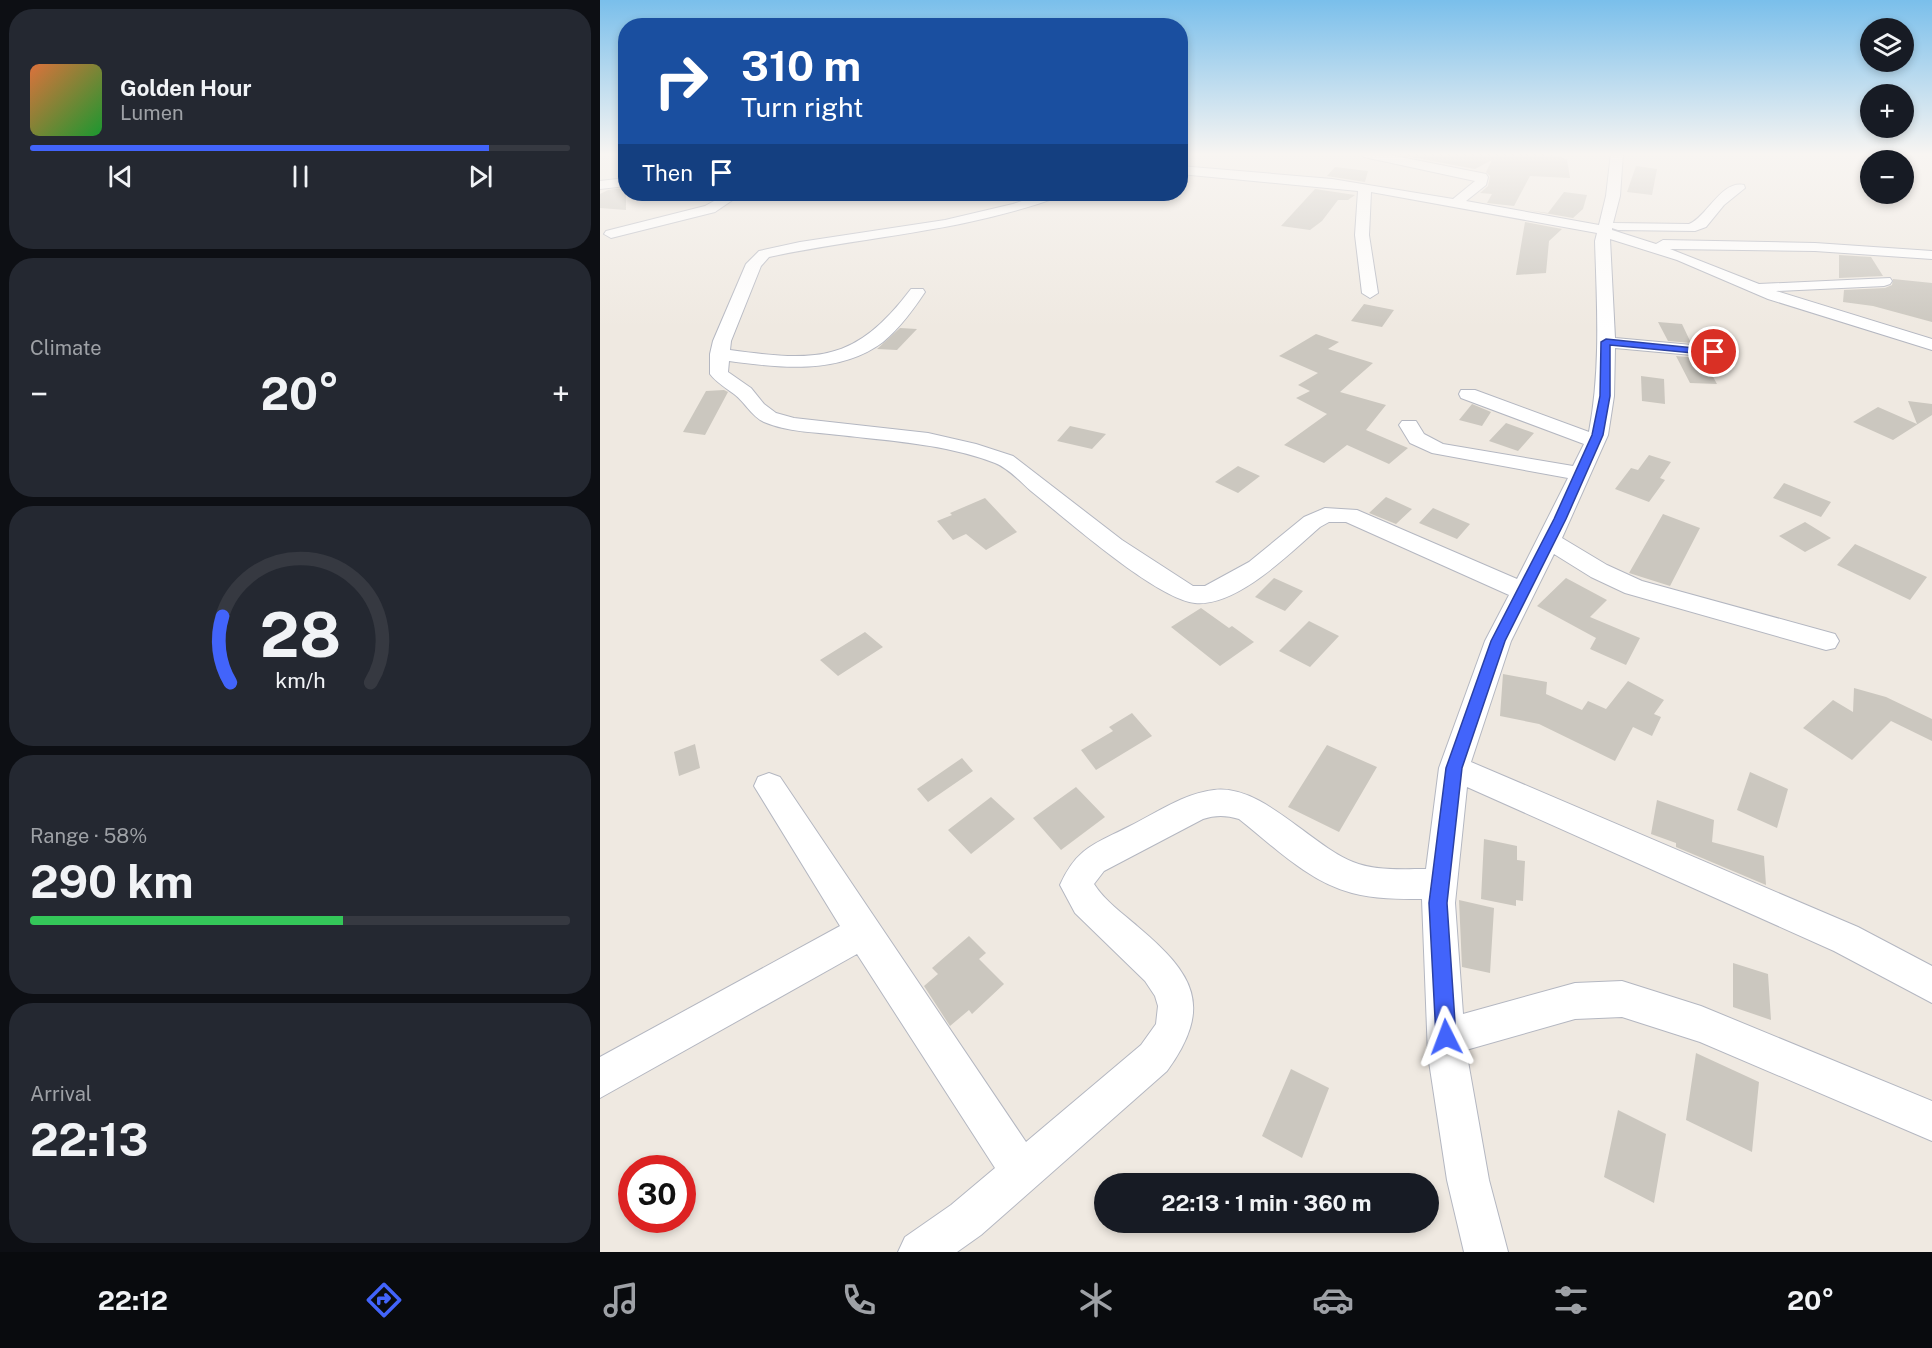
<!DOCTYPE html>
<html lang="en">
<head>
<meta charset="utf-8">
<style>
	:root { --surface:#171b24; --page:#242831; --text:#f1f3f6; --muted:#9ea1a6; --line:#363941; --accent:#4264fb }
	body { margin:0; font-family:"Public Sans",sans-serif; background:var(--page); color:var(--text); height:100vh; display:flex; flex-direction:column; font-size:22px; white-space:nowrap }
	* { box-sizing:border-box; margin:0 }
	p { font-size:20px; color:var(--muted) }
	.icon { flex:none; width:33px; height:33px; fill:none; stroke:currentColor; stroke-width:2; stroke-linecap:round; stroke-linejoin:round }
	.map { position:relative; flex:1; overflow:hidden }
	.sheet { display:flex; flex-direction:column; gap:9px; padding:9px; background:#0d0f14; width:600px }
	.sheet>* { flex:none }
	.guide { position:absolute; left:18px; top:18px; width:570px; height:183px; border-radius:24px; box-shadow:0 3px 9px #0003; background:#1a4fa0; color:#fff; overflow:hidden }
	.tools { position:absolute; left:1260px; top:18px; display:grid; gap:12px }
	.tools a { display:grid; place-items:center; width:54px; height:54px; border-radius:50%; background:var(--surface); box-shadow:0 3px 9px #0003; font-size:30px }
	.speed { position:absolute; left:18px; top:1155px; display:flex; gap:12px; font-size:30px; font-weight:700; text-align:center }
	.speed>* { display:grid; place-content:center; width:78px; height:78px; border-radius:50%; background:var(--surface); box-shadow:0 3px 9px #0003; line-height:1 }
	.speed .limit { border:9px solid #d22; background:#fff; color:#111 }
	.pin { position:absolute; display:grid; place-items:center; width:51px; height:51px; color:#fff; margin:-26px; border:3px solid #fff; border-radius:50%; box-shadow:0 2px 6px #0007 }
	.me { position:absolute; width:66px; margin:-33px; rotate:357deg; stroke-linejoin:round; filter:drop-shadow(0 0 4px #0008) }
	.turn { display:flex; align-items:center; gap:21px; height:126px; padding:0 24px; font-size:27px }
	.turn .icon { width:78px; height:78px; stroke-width:2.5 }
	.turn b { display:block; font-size:42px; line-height:51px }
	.then { display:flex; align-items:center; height:57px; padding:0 24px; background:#0003; gap:12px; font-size:22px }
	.big { font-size:45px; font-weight:700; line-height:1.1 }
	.sheet .tile { flex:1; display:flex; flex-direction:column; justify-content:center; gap:9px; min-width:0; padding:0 21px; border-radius:24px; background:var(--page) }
	.sheet .dial { align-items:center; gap:0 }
	.dial svg { height:156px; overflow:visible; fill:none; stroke:var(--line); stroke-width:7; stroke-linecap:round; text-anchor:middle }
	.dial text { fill:var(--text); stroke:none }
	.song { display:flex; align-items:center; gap:18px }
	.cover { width:72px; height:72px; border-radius:9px; background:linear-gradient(135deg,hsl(20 70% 55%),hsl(130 70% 35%)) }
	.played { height:6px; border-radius:3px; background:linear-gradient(90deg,var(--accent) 85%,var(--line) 85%) }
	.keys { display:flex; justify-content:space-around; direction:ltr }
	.heat { display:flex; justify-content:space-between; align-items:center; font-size:33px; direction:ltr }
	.charge { height:9px; border-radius:4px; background:linear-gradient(90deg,#34c759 58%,var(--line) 0) }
	.trip { position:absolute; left:494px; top:1173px; width:345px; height:60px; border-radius:30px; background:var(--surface); box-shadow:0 3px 9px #0003; font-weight:700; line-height:60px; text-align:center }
	.tabs { display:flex; height:96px; justify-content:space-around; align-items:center; background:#090b0e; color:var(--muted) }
	.tabs .icon { width:42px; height:42px }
	.tabs .selected { color:var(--accent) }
	.tabs b { font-size:27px; color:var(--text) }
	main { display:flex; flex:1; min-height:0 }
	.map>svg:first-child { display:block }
	.building { fill:#cbc7bf }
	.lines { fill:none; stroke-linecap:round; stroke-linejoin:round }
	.minor-casing { stroke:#b4b7c1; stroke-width:2 }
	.minor { fill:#fff; fill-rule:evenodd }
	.route { fill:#4264fb; stroke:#2b41a3; stroke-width:1.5 }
</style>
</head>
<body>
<main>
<section class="sheet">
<div class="tile">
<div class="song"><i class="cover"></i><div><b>Golden Hour</b><p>Lumen</p></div></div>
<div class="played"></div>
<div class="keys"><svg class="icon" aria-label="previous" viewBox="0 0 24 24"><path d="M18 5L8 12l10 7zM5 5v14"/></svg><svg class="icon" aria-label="pause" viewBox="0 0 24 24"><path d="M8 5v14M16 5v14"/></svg><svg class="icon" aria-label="next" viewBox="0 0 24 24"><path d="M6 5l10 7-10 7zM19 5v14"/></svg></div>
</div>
<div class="tile"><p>Climate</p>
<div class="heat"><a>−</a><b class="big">20°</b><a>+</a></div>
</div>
<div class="tile dial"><svg viewBox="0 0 100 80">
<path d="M14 69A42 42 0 1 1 86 69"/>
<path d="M14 69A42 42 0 0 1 10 35" stroke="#4264fb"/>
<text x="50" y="56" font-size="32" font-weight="700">28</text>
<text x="50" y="72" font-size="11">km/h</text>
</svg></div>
<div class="tile"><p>Range · 58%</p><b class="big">290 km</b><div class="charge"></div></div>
<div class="tile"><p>Arrival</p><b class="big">22:13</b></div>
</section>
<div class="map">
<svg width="1332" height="1252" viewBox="0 0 1332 1252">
	<rect width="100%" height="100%" fill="#efe9e1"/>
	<path class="building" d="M790 153H945L967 159 970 178 930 176 914 206 887 203 892 194 880 193 888 186 890 176 886 172 892 160 875 169Z
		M1036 166 1057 169 1052 195 1027 192Z
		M735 167 768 171 765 182 727 176Z
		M26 188V210L0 208V194L8 190Z
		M715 189 755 195 748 200H738L722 221 710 230 681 226Z
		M964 192 987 195 983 209 973 218 927 210 948 213Z
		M925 222 962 229 949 241 946 273 916 275Z
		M1239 255 1271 257 1283 276 1239 278Z
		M1293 279 1332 283V322L1273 306 1243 302 1244 290 1285 288 1292 285Z
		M764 304 794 310 782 327 751 321Z
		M1058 322 1082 324 1091 343 1068 341Z
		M300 328 317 329 297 350 277 349Z
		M716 334 739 342 728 349 773 363 740 392 786 405 766 430 808 448 789 464 747 445 724 463 684 445 727 414 696 398 710 391 698 385 718 373 679 356Z
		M1076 356 1099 358 1103 365 1107 366 1117 384 1090 383Z
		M1041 376 1064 379 1065 404 1042 401Z
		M124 390 128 392 105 435 83 432 106 391Z
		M1308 401 1332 404V415L1293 440 1253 422 1278 407 1317 424Z
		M872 404 891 412 882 426 859 420Z
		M906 423 934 433 918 451 889 441Z
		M470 426 506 434 492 449 457 441Z
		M1049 455 1071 462 1060 478 1065 480 1049 502 1015 489 1031 468 1038 470Z
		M638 466 660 476 638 493 615 482Z
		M1184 483 1231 502 1221 517 1173 498Z
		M786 497 812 509 796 524 769 513Z
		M385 498 417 532 386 550 366 534 353 540 337 521 352 515 350 513Z
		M833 508 870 524 857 539 819 523Z
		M1063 514 1100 528 1070 586 1029 573Z
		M1205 522 1231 538 1205 552 1179 536Z
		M1255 544 1327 577 1310 600 1237 565Z
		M674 578 703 591 685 611 655 597Z
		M966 578 1007 600 990 617 1040 638 1026 665 990 649 996 638 937 606Z
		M601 608 629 628 632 626 654 642 620 666 571 627Z
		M709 621 739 636 710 667 679 651Z
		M265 632 283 647 238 676 220 660Z
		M903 674 947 682 946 694 982 710 988 701 1006 709 1028 681 1064 700 1054 714 1061 717 1052 736 1033 727 1015 761 939 724 900 716Z
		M1254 688 1286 697 1332 719V741L1291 721 1252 760 1203 728 1233 700 1253 712Z
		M532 713 552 736 496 770 481 750 513 731 509 727Z
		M95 744 100 768 79 776 74 752Z
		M727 745 777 767 739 832 688 807Z
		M362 758 373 771 328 802 317 789Z
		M1150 772 1188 789 1177 828 1137 810Z
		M476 787 505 817 461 850 433 818Z
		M391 797 415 819 371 854 348 830Z
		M1057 800 1114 820 1112 842 1164 856 1166 885 1076 847V843L1051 834Z
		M884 839 917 846V860L925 861 923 901 916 900V906L881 899Z
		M859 900 894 908 890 973 862 967Z
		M369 936 386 953 379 959 404 984 372 1014 369 1010 350 1026 324 986 338 974 332 968Z
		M1133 963 1168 974 1171 1020 1133 1007Z
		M1096 1053 1159 1082 1152 1152 1086 1120Z
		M691 1069 729 1088 702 1158 662 1136Z
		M1018 1110 1066 1134 1054 1203 1004 1177Z"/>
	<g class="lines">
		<g class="minor-casing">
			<path id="minor" d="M758 153H780L886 174 888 177 886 185 866 201 999 225 1006 196 1011 153H1023L1020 196 1013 223 1089 224C1107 217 1121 180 1144 185L1145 188 1124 205 1106 227 1095 231 1018 230 1012 228V230L1056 244 1063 240 1215 243 1332 251V259L1215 251 1070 249 1159 284 1290 278 1292 281 1290 284 1284 286 1176 291 1332 339V350L1168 299 1077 260 1010 239 1015 338 1114 347 1120 348 1123 352 1120 356 1114 357 1015 348 1014 396 1008 435 962 538 1007 565 1042 581 1235 634 1239 641 1235 648 1226 650 1025 593 991 577 954 554 911 641 871 762 1258 927 1332 966V1003L1234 951 867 787 855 903 863 1014 975 983 1022 981 1101 1006 1332 1101V1141L1100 1042 1022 1017 975 1019 866 1050 889 1180 908 1252H864L847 1180 828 1055 822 899C799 899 774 899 752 893 709 882 673 846 639 819 626 815 615 815 603 819L504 871 494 884C505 901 522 913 537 926 594 974 614 1006 567 1071L381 1235 357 1252H298L305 1237 351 1205 395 1168 257 954 0 1098V1057L240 926 154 786 158 777 169 773 180 777 426 1142 541 1045 556 1024 558 1006 555 996 545 981 475 913 460 885C477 847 495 844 530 826 556 813 585 793 614 790 662 784 709 844 753 862 774 871 803 869 826 869L839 768 885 641 909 595 746 522H729L720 527C690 553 637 607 595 603 556 599 465 518 431 491 421 482 408 468 395 463 345 444 292 441 239 435 214 432 187 432 164 422 151 416 145 402 134 394 126 388 116 382 110 374V354L113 341 146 264 159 251 200 242 345 220 413 204 442 194H459L458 197C363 232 267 236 169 257L161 266 131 341 130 350C217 362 255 363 311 289H323L325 292C313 310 300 328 283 342 239 375 180 368 129 361L128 372 151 388 164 404 176 413 194 418 328 433 376 444 413 456 522 540 593 586H605L649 562 704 517 725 508 757 510 917 579 968 478 832 453 810 443 799 425 802 421H816L824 434 843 444 973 466 984 444 861 398 859 394 861 390H875L989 432C1001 368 997 306 995 241L997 233 771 192 769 235 778 293 770 298 762 293 755 235 758 191 580 174V166L732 179 853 199 875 181 764 157Z
				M26 178V186L0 189V181Z
				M123 194H135L137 197 115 212 11 238 4 234 6 231 105 206 123 196Z"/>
		</g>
		<use href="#minor" class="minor"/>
	</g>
	<linearGradient id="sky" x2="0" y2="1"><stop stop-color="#7abfeb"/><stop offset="0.47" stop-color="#f8f5f2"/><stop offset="1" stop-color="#f8f5f2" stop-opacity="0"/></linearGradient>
	<rect width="1332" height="328" fill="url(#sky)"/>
	<path class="route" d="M1006 339 1114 350 1119 352 1114 355 1010 345V396L1003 435 966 519 905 641 862 768 847 903 856 1037 853 1044 846 1047 839 1044 836 1037 829 903 846 768 891 641 954 519 992 435 1000 396 1001 342Z"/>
</svg>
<div class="tools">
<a><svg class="icon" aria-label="layers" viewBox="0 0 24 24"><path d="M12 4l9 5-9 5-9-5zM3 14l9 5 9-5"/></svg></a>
<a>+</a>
<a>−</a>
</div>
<div class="speed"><div class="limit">30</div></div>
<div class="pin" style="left:1114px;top:352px;background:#d93025"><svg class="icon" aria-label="arrive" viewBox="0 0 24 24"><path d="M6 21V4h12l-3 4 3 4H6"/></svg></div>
<svg class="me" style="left:846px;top:1037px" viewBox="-20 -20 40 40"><path d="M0-17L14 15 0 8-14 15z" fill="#4264fb" stroke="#fff" stroke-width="4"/></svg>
<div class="trip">22:13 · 1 min · 360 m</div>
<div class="guide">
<div class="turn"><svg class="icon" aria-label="right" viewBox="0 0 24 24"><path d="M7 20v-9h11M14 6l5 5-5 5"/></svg><div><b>310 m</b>Turn right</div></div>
<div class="then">Then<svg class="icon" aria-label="arrive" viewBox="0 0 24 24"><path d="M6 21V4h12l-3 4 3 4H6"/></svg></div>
</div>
</div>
</main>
<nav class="tabs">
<b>22:12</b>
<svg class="icon selected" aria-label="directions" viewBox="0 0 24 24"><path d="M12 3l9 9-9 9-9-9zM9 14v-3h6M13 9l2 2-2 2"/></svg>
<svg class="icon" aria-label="music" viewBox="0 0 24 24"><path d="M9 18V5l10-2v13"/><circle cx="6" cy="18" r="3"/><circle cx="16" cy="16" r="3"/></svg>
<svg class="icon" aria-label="phone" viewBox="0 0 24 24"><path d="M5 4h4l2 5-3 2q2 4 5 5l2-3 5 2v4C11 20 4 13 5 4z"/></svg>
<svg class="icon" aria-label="climate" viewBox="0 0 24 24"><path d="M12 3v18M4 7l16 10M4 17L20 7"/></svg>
<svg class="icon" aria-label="car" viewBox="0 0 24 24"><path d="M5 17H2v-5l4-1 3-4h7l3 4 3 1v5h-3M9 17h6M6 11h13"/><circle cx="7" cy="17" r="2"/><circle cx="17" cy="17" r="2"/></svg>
<svg class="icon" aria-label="filters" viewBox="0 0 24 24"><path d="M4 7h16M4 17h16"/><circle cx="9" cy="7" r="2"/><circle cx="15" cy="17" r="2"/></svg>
<b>20°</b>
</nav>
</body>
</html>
